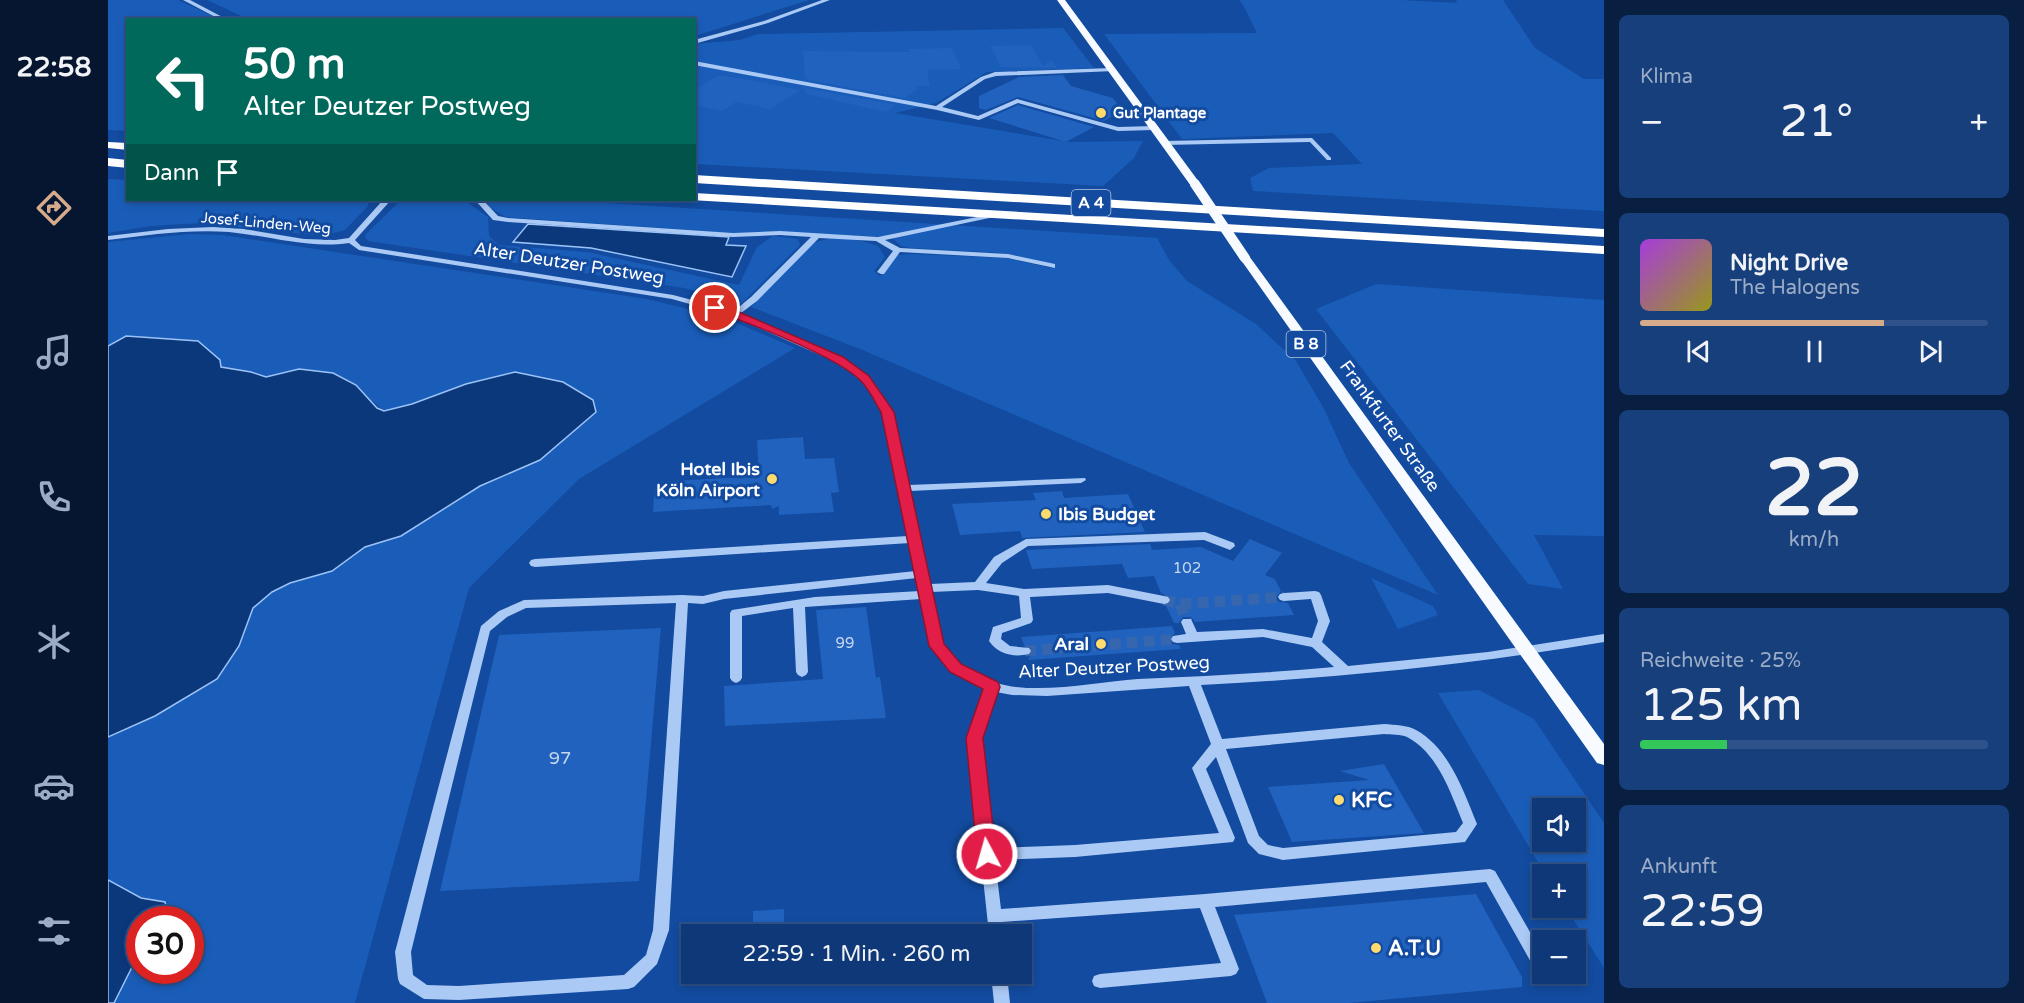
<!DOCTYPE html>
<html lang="de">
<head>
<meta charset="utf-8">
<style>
	:root { --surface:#0e3877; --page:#173f7c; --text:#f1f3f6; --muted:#9bacc6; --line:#2e5289; --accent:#d6ab8b }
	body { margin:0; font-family:"Varela Round",sans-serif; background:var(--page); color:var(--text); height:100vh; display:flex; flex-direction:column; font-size:22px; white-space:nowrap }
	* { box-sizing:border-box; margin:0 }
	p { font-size:20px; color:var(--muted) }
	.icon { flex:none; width:33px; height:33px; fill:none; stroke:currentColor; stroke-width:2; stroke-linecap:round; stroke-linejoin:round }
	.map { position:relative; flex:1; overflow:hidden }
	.drawer { display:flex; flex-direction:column; gap:15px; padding:15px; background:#081f41; width:420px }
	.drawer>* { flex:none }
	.banner { position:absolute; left:18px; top:18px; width:570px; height:183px; border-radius:0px; box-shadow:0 3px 9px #0003,0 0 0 2px var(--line); background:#00695c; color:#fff; overflow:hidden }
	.buttons { position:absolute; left:1424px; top:798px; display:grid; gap:12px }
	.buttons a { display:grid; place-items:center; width:54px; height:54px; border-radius:0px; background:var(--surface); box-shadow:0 3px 9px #0003,0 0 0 2px var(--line); font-size:30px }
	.speed { position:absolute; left:18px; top:906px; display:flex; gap:12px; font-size:30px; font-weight:700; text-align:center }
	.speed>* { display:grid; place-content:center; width:78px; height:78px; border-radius:50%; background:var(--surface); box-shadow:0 3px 9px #0003,0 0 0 2px var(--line); line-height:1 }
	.speed .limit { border:9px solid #d22; background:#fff; color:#111 }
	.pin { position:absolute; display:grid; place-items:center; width:51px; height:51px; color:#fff; margin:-26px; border:3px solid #fff; border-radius:50%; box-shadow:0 2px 6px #0007 }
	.me { position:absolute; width:66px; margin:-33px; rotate:354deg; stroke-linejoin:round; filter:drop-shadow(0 0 4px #0008) }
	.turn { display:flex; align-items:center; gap:21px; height:126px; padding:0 18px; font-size:27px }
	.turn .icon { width:78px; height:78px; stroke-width:2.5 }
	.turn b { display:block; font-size:42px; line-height:51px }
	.then { display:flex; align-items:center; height:57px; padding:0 18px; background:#0003; gap:12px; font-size:22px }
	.big { font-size:45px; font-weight:600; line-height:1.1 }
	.drawer .tile { flex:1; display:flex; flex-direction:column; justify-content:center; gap:9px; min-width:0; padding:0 21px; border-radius:9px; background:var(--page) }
	.drawer .dial { align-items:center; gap:0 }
	.dial b { font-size:78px; line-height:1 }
	.song { display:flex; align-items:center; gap:18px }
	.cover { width:72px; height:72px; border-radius:9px; background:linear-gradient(135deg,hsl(280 70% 55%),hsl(60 70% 35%)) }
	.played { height:6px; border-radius:3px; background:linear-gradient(90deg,var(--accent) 70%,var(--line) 70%) }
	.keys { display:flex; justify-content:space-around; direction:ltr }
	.heat { display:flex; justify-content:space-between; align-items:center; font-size:33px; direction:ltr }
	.charge { height:9px; border-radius:4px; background:linear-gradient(90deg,#34c759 25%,var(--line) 0) }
	.trip { position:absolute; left:573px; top:924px; width:351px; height:60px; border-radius:0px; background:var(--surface); box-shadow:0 3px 9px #0003,0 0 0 2px var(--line); font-weight:600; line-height:60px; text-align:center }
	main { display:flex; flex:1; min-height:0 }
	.tabs { display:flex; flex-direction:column; width:108px; justify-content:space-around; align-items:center; background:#061630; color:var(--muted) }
	.tabs .icon { width:42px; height:42px }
	.tabs .current { color:var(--accent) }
	.tabs b { font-size:27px; color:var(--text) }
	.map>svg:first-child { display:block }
	.green { fill:#1a5db9; fill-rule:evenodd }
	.water { fill:#0b377b; stroke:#9cc3f7; stroke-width:1.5 }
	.building { fill:#2062be }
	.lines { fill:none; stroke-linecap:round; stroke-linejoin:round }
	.minor-tunnel { stroke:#3666ad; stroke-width:11; stroke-dasharray:11 6; stroke-linecap:butt }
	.minor { fill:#aac9f4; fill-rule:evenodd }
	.major { fill:#f7faff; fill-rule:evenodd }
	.highway { fill:#fff; fill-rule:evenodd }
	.major-bridge { stroke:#f7faff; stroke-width:10 }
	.route { fill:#e11d48; stroke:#92132f; stroke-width:1.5 }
	.poi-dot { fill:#ffda6d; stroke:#124b9f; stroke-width:2 }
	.labels { text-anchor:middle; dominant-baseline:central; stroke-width:6; stroke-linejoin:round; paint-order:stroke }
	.far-poi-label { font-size:15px; font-weight:bold; fill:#fff; stroke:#124b9f; text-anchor:start }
	.far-street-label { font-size:15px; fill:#fff; stroke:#124b9f }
	.number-label { font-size:15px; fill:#c7d8ef }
	.shield { fill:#124b9f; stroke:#b8c9e2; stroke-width:1.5 }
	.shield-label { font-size:16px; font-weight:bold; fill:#fff }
	.street-label { font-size:18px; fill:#fff; stroke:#124b9f }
	.poi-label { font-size:18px; font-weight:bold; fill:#fff; stroke:#124b9f; text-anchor:end }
	.near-number-label { font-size:18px; fill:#c7d8ef }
	.near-poi-label { font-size:21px; font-weight:bold; fill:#fff; stroke:#124b9f; text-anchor:start }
</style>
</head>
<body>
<main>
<nav class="tabs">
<b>22:58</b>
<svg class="icon current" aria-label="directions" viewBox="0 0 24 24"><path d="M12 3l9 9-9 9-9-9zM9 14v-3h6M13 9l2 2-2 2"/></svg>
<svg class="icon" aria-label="music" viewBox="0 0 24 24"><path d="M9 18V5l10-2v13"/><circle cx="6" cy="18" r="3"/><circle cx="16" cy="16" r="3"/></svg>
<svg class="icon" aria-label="phone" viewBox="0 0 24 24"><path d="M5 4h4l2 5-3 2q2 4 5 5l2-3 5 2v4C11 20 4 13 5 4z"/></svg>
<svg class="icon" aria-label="climate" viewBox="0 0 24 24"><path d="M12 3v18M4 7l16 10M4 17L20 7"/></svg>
<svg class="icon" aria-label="car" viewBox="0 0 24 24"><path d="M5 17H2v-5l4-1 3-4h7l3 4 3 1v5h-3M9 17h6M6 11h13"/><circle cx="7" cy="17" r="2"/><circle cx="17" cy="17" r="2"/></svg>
<svg class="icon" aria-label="filters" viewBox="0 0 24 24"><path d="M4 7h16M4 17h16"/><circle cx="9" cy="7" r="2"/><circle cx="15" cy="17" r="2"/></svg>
</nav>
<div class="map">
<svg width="1496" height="1003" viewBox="0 0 1496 1003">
	<rect width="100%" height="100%" fill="#124b9f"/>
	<path class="green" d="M0 0H70L111 19 20 20 19 131 0 130Z
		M99 0H701L587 36 586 20 140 19Z
		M1131 0H1294L1349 3 1348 0H1395L1427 48 1476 79H1496V211L1145 191 1142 178 1161 168 1254 164 1225 133 1074 139 996 34 1149 33C1143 23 1139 9 1131 0Z
		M955 28 986 68 879 72 828 103 787 113 961 142 1035 141 1026 158 995 186 587 164 586 44 632 40 650 34Z
		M0 179 19 180 20 200H261L260 206 237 230 214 236 93 223 43 226 0 233Z
		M293 200H356L380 217 381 236 391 245 479 252 631 285 649 247 665 236 690 239 692 245 633 304 576 288 260 241 257 237 258 234Z
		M385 200H451L1049 238 1061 260 1079 281 1148 324 1188 361 1215 407 1241 463 1330 595 752 349 643 307C656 295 693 250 706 243 725 234 751 239 770 246L777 257 766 271 772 276 790 255 804 254 898 258 943 268 946 264 895 253 803 248 793 246 783 237 658 232 624 233 398 217 381 207 380 204Z
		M82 234 114 235 539 299 617 318 687 348 471 479 361 588 247 1003H6L31 953 32 970H82V920L53 919 59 911 57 902 33 898 0 880V737L47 716 109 679 131 646 145 608 164 592 182 583 224 571 257 547 293 536 372 486 432 460 433 378 407 372 358 384 304 404 276 411 266 402 170 375 158 377 143 372 113 367 112 360 90 341 18 336 0 346V242Z
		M1268 284 1496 300V536L1426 535 1455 589 1420 584 1208 309Z
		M1263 578 1325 606 1330 615 1290 629Z
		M1371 690 1426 719 1496 823V968L1458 908H1467V874H1437L1330 693ZM1434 808H1467V842H1434Z"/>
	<path class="water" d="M420 224 621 237 618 245 638 246 624 277 483 248 405 242Z
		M18 336 90 341 112 360 113 367 143 372 158 377 191 369 225 373 248 385 269 408 276 411 304 404 358 384 407 372 455 382 485 400 488 412 432 460 372 486 293 536 257 547 224 571 182 583 164 592 145 608 131 646 109 679 47 716 0 737V346Z
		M0 880 33 898 57 902 59 911 53 919 32 920 31 953 6 1003H0Z"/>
	<path class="building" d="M923 45 935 66 944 61 949 68 893 67 882 46Z
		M844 48 853 69 819 70 822 86H809V89L797 98 697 79 695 51 802 52 800 49Z
		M611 75 629 78 693 90 662 109 628 102 615 111 586 105V90Z
		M955 75 963 86 1005 98 1014 111 996 121 910 97 878 110 871 108V96L911 77Z
		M697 88 788 105 778 112 698 94Z
		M910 105 986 127 958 142 881 118Z
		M695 437 697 459 726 458 731 492 723 493 726 512 671 515V506L664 509 663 505 545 512 547 482 651 476 649 440Z
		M954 491 956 498 1020 494 1037 532 914 538 912 531 852 535 844 504 928 500 925 493Z
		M1142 539 1174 553 1157 575 1167 579 1173 591 1168 598 1171 602 1180 603 1186 615 1087 622 1083 617H1075L1071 623H1066L1058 606 1064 599 1053 593 1046 576 1020 578 1014 564 924 569 918 550 1042 544 1044 550 1093 547 1125 561Z
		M758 607 768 678 772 677 778 718 617 726 616 686 715 679 708 610Z
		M1064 626 1067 633 1061 640 1064 644 1071 645 1073 649 920 660 925 650 916 645 913 637Z
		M553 628 531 881 332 891 391 635Z
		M1276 764 1316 833 1184 842 1160 787 1261 780 1232 771Z
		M1368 894 1414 977V987L1241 1003H1159L1126 915Z
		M676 909V934H645V911Z"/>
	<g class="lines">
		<path class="minor-tunnel" d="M1056 600 1072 604 1176 597
			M1072 604 1079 622
			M917 651 1069 639"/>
		<path class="minor" d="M75 0H82L120 20H113Z
			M714 0H722L660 23 586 44V40L656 21Z
			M586 61 828 106 873 77 887 72 1004 68 1006 69V71L888 76 877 79 834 107 870 116 909 99 1010 127 1045 126 1048 128 1045 130 1010 131 910 103 871 120 829 110 586 65Z
			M1204 138 1223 158V160H1219L1202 142 1056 145 1053 143 1056 141Z
			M275 200H283L247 240 253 246 565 295 626 311 643 297 703 237 672 235 625 237 400 222 385 220 367 200H375L390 216 400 218 625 233 672 231 770 237 889 213 890 215 886 217 777 240 792 248 900 254 947 264V268L900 258 792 252 776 274H773L769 272 785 251 768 241 711 238 649 301 633 313 734 358 760 376 785 412 800 485 977 478 978 480 973 483 802 491 822 584 867 582 886 557 918 539 1097 532 1126 543 1127 546 1122 550 1096 540 920 546 894 563 878 583 916 589 1000 585 1056 596 1060 597 1062 600 1060 603 1056 604 1000 593 922 597 925 620 923 623 894 633 893 639 902 646 921 648 923 651 921 654C906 658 890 654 881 641L885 627 913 618 911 596 870 590 823 592C826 604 830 636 835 645 841 656 855 666 865 673 909 701 981 682 1030 679 1096 676 1161 673 1226 667L1204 647 1155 637 1069 643 1065 642 1063 639 1065 636 1078 634 1073 622 1075 619H1083L1089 632 1155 629 1204 638 1210 621 1203 599 1176 601 1172 600 1170 597 1172 594 1176 593 1207 591 1211 592 1213 595 1222 621 1214 642 1240 666 1380 652 1496 634V642C1362 665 1229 678 1093 685L1114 739 1276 724C1287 725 1299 725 1308 730 1341 748 1356 792 1369 824L1357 842 1175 860 1151 854 1140 843 1108 757 1098 769 1127 838 1125 842 967 857 887 860 893 909 1097 894 1382 869 1387 871 1434 953V974H1438L1434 975 1429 973 1378 882 1107 907 1131 969 1128 974 1123 976 992 988 986 986 984 981 986 976 992 974 1113 963 1092 908 894 922 895 934H881L860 738 877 689C860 683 829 662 823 645 818 631 816 614 813 599L697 607 700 672 698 675 694 677 690 675 688 672 685 608 634 616V678L632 681 628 683 624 681 622 678V613L624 610 707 597 812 591 809 578 616 599 595 604 580 603 561 930 549 964 526 987 520 989 351 1000 316 999 292 984 290 979 287 952 373 626 391 611 416 600 574 595 595 596 616 591 808 571 802 543 427 567 423 566 421 563 423 560 427 559 800 536 775 412 754 380 728 362 624 316 564 299 251 250 241 243C200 249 162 236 121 232 81 229 40 235 0 240V236L60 229 105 227 136 229 196 239 227 240 241 238ZM568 603 545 930 538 955 516 975 351 986 319 985 305 975 303 952 382 631 399 617 418 608ZM1081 686 1103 744 1084 768 1111 833 967 845 886 848 874 738 888 692 904 695 939 696ZM1276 734C1283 735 1293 734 1299 737 1330 753 1343 794 1355 823L1348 832 1175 848 1160 845 1151 836 1118 749Z
			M883 974H899L902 1003H886Z"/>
		<path class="major" d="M949 0H957L1091 182V186H1083Z
			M1137 255 1141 256 1496 744V765L1489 763 1133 260 1131 258Z"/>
		<path class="highway" d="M0 142 20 143V150L0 148Z
			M0 158 20 160V168L0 166Z
			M586 175 1496 229V237L586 183Z
			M586 193 1496 246V254L582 200H586Z"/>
		<path class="major-bridge" d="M1087 184 1137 258"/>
	</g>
	<path class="route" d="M607 305 631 312 735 357 761 376 786 412 836 644 853 664 890 682 892 687 875 738 888 854 885 860 879 862 872 860 869 854 858 738 875 689 842 672 821 646 773 412C767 402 761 389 753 381 730 357 636 320 603 311V306Z"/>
	<g class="poi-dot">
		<circle cx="993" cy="113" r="6"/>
		<circle cx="664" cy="479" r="6"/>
		<circle cx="938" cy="514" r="6"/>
		<circle cx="993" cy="644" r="6"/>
		<circle cx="1231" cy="800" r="6"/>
		<circle cx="1268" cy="948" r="6"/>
	</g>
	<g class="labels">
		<g class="far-poi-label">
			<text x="1005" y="113">Gut Plantage</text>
		</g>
		<g class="far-street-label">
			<text transform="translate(158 223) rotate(5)">Josef-Linden-Weg</text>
		</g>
		<g class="number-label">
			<text x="1079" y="568">102</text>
			<text x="737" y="643">99</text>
		</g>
		<g class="shield">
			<rect x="963.5" y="190" width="39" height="26" rx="4.5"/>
			<rect x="1178.5" y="331" width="39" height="26" rx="4.5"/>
		</g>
		<g class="shield-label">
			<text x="983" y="203">A 4</text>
			<text x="1198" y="344">B 8</text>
		</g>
		<g class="street-label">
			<text transform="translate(461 263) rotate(9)">Alter Deutzer Postweg</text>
			<text transform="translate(1282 426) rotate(54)">Frankfurter Straße</text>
			<text transform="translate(1006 667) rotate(-3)">Alter Deutzer Postweg</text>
		</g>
		<g class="poi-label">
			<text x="652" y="469">Hotel Ibis<tspan x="652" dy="21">Köln Airport</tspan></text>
			<text x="950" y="514" text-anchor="start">Ibis Budget</text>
			<text x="981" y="644">Aral</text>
		</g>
		<g class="near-number-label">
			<text x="452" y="758">97</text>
		</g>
		<g class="near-poi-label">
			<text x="1243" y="800">KFC</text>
			<text x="1280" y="948">A.T.U</text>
		</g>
	</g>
</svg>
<div class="buttons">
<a><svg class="icon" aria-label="sound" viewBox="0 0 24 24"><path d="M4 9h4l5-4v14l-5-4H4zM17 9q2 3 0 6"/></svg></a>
<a>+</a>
<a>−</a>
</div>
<div class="speed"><div class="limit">30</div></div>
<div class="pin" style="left:607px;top:308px;background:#d93025"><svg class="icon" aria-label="arrive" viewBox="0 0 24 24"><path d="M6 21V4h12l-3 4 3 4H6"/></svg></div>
<svg class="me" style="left:879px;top:854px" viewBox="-20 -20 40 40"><circle r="17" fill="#e11d48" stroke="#fff" stroke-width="3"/><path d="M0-11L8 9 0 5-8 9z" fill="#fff"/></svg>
<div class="trip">22:59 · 1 Min. · 260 m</div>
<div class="banner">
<div class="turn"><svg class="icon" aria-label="left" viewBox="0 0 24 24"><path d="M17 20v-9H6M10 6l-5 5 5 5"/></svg><div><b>50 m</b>Alter Deutzer Postweg</div></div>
<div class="then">Dann<svg class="icon" aria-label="arrive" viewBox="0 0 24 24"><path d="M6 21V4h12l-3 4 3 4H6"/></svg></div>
</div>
</div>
<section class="drawer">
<div class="tile"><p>Klima</p>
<div class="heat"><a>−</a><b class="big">21°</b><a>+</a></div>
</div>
<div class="tile">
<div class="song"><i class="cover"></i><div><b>Night Drive</b><p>The Halogens</p></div></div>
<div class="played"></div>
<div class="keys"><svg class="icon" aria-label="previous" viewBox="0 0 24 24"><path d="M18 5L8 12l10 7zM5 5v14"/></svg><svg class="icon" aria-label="pause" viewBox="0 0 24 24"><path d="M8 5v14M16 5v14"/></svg><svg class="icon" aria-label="next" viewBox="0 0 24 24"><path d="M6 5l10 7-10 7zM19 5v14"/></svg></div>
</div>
<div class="tile dial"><b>22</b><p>km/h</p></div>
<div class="tile"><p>Reichweite · 25%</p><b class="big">125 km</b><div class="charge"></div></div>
<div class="tile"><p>Ankunft</p><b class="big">22:59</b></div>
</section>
</main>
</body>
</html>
